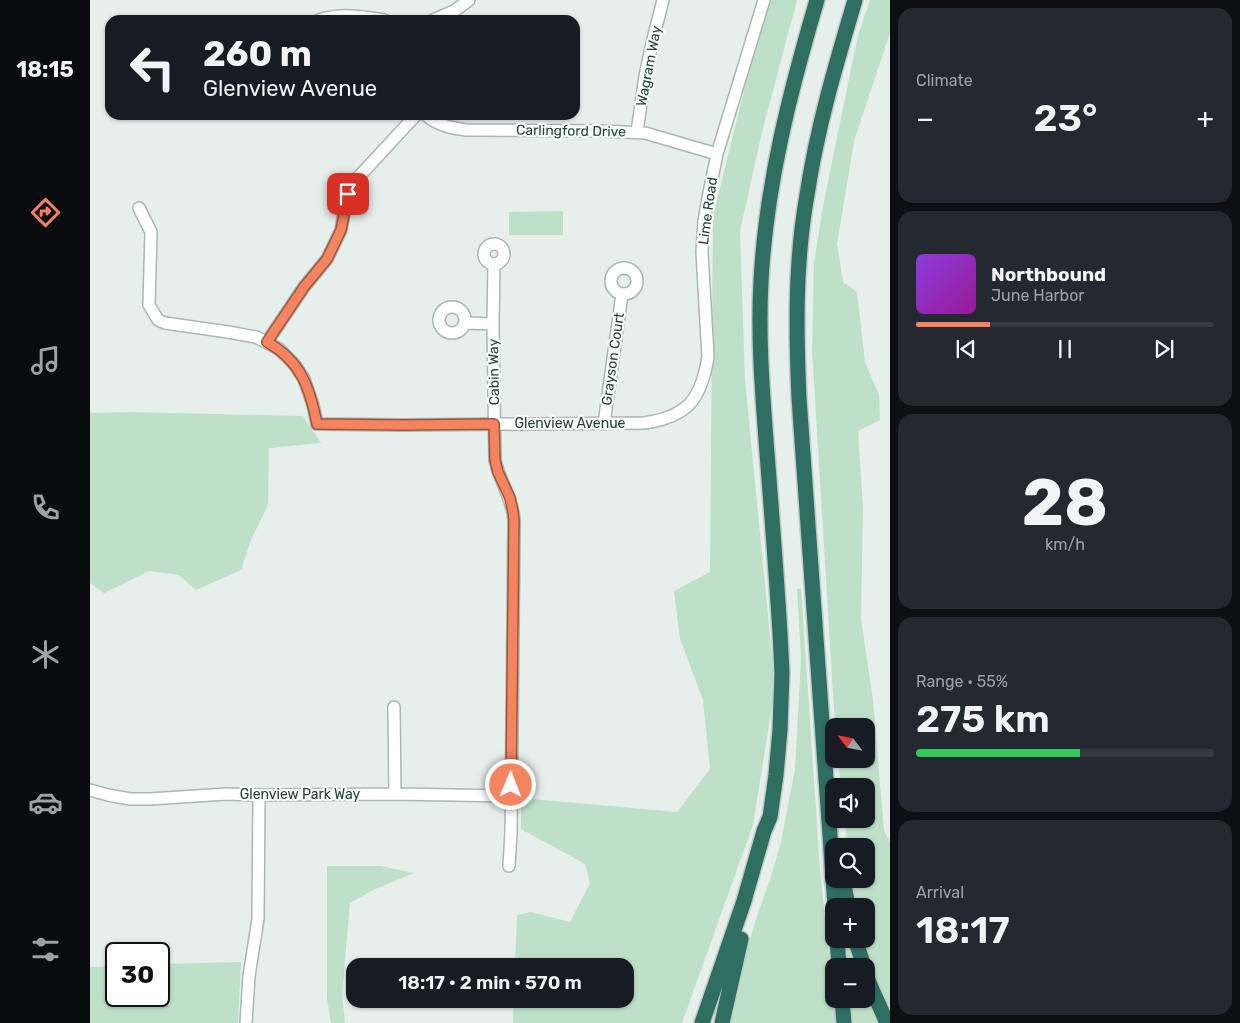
<!DOCTYPE html>
<html lang="en">
<head>
<meta charset="utf-8">
<style>
	:root { --surface:#171b24; --page:#242831; --text:#f1f3f6; --muted:#9ea1a6; --line:#363941; --accent:#f4845f }
	body { margin:0; font-family:Rubik,sans-serif; background:var(--page); color:var(--text); height:100vh; display:flex; flex-direction:column; font-size:19px; white-space:nowrap }
	* { box-sizing:border-box; margin:0 }
	p { font-size:16px; color:var(--muted) }
	.icon { flex:none; width:28px; height:28px; fill:none; stroke:currentColor; stroke-width:2; stroke-linecap:round; stroke-linejoin:round }
	.map { position:relative; flex:1; overflow:hidden }
	.panel { display:flex; flex-direction:column; gap:8px; padding:8px; background:#0d0f14; width:350px }
	.panel>* { flex:none }
	.hud { position:absolute; left:15px; top:15px; width:475px; height:105px; border-radius:15px; box-shadow:0 1px 4px #0004; background:#171b24; color:var(--text); overflow:hidden }
	.needle { width:32px; rotate:302deg }
	.buttons { position:absolute; left:735px; top:718px; display:grid; gap:10px }
	.buttons a { display:grid; place-items:center; width:50px; height:50px; border-radius:10px; background:var(--surface); box-shadow:0 1px 4px #0004; font-size:25px }
	.speed { position:absolute; left:15px; top:942px; display:flex; gap:10px; font-size:25px; font-weight:700; text-align:center }
	.speed>* { display:grid; place-content:center; width:65px; height:65px; border-radius:50%; background:var(--surface); box-shadow:0 1px 4px #0004; line-height:1 }
	.speed .limit { border:2px solid #111; border-radius:8px; background:#fff; color:#111 }
	.pin { position:absolute; display:grid; place-items:center; width:42px; height:42px; color:#fff; margin:-21px; border-radius:10px; box-shadow:0 2px 8px #0006 }
	.me { position:absolute; width:55px; margin:-28px; rotate:1deg; stroke-linejoin:round; filter:drop-shadow(0 0 4px #0008) }
	.turn { display:flex; align-items:center; gap:18px; height:105px; padding:0 15px; font-size:22px }
	.turn .icon { width:65px; height:65px; stroke-width:2.5 }
	.turn b { display:block; font-size:35px; line-height:42px }
	.big { font-size:38px; font-weight:600; line-height:1.1 }
	.panel .tile { flex:1; display:flex; flex-direction:column; justify-content:center; gap:8px; min-width:0; padding:0 18px; border-radius:15px; background:var(--page) }
	.panel .dial { align-items:center; gap:0 }
	.dial b { font-size:65px; line-height:1 }
	.song { display:flex; align-items:center; gap:15px }
	.cover { width:60px; height:60px; border-radius:8px; background:linear-gradient(135deg,hsl(270 70% 55%),hsl(300 70% 35%)) }
	.played { height:5px; border-radius:2px; background:linear-gradient(90deg,var(--accent) 25%,var(--line) 25%) }
	.keys { display:flex; justify-content:space-around; direction:ltr }
	.heat { display:flex; justify-content:space-between; align-items:center; font-size:28px; direction:ltr }
	.charge { height:8px; border-radius:4px; background:linear-gradient(90deg,#34c759 55%,var(--line) 0) }
	.trip { position:absolute; left:256px; top:958px; width:288px; height:50px; border-radius:15px; background:var(--surface); box-shadow:0 1px 4px #0004; font-weight:600; line-height:50px; text-align:center }
	main { display:flex; flex:1; min-height:0 }
	.tabs { display:flex; flex-direction:column; width:90px; justify-content:space-around; align-items:center; background:#090b0e; color:var(--muted) }
	.tabs .icon { width:35px; height:35px }
	.tabs .selected { color:var(--accent) }
	.tabs b { font-size:22px; color:var(--text) }
	.map>svg:first-child { display:block }
	.green { fill:#bfe0c8 }
	.lines { fill:none; stroke-linecap:round; stroke-linejoin:round }
	.minor-casing { stroke:#a8b8b2; stroke-width:14 }
	.highway-casing { stroke:#c2cac8; stroke-width:18 }
	.minor { stroke:#fff; stroke-width:11 }
	.highway { stroke:#2f6f62; stroke-width:15 }
	.route-casing { stroke:#9f563e; stroke-width:12 }
	.route { stroke:#f4845f; stroke-width:9 }
	.labels { text-anchor:middle; dominant-baseline:central; stroke-width:4.5; stroke-linejoin:round; paint-order:stroke }
	.street-label { font-size:14px; fill:#24423a; stroke:#f7fbf9 }
</style>
</head>
<body>
<main>
<nav class="tabs">
<b>18:15</b>
<svg class="icon selected" aria-label="directions" viewBox="0 0 24 24"><path d="M12 3l9 9-9 9-9-9zM9 14v-3h6M13 9l2 2-2 2"/></svg>
<svg class="icon" aria-label="music" viewBox="0 0 24 24"><path d="M9 18V5l10-2v13"/><circle cx="6" cy="18" r="3"/><circle cx="16" cy="16" r="3"/></svg>
<svg class="icon" aria-label="phone" viewBox="0 0 24 24"><path d="M5 4h4l2 5-3 2q2 4 5 5l2-3 5 2v4C11 20 4 13 5 4z"/></svg>
<svg class="icon" aria-label="climate" viewBox="0 0 24 24"><path d="M12 3v18M4 7l16 10M4 17L20 7"/></svg>
<svg class="icon" aria-label="car" viewBox="0 0 24 24"><path d="M5 17H2v-5l4-1 3-4h7l3 4 3 1v5h-3M9 17h6M6 11h13"/><circle cx="7" cy="17" r="2"/><circle cx="17" cy="17" r="2"/></svg>
<svg class="icon" aria-label="filters" viewBox="0 0 24 24"><path d="M4 7h16M4 17h16"/><circle cx="9" cy="7" r="2"/><circle cx="15" cy="17" r="2"/></svg>
</nav>
<div class="map">
<svg width="800" height="1023" viewBox="0 0 800 1023">
	<rect width="100%" height="100%" fill="#e6efeb"/>
	<path class="green" d="M680 0H707L672 132 650 231 655 380 685 688 663 825 592 1023H423L424 999H535V966H425L427 915 441 912 480 922 500 883 495 864 431 829V798L587 812 620 769 613 700 590 639 584 591 620 572 623 216 658 75Z
		M780 0H800V33L764 141 747 244 753 282 767 292 775 362 789 395 790 420 768 431 773 507 771 619 783 700 794 830 800 842V1013L776 958 772 939H776V906H765L761 879H776V846H757L755 819H776V786H751L748 759H776V726H745L722 350 724 263 733 206 768 35Z
		M473 211V235H419V212Z
		M41 412 213 416 231 443 179 448 178 505 161 540 151 570 106 590 89 575 59 571 14 593 0 583V413Z
		M711 588 730 870 746 1023H638L648 981 667 916 681 877 691 842 705 769 711 658 707 589Z
		M237 866H291L324 873 283 890 260 903 252 994 255 1023H241L237 998Z
		M760 945 767 966H756L754 946Z
		M151 962 148 1023H0V967L26 966V996H69V964Z
		M776 991 790 1023H761L759 999H776Z"/>
	<g class="lines">
		<g class="minor-casing">
			<path id="minor" d="M229 20C250 13 272 16 294 20
				M343 20 364 11 379 0
				M336 115C347 125 361 128 376 130L512 131 555 133 627 154
				M547 132 555 76 563 39 573 0
				M49 208 61 232 59 305 68 320 75 323 138 332 166 337 189 349 204 364 214 379 223 405 227 424 313 425 554 423C597 417 611 400 618 357L612 252 614 221 618 198 627 154 674 0
				M394 254a10 10 0 1 1 20 0a10 10 0 1 1-20 0Z
				M404 264 403 324 405 460C410 483 422 496 424 520L421 832 419 866
				M521 281a13 13 0 1 1 26 0a13 13 0 1 1-26 0Z
				M349 320a13 13 0 1 1 26 0a13 13 0 1 1-26 0Z
				M375 323 403 324
				M177 342 214 287 237 259 251 230 256 202 258 193 263 183 326 115
				M514 424 532 294
				M304 707 305 794
				M0 790 18 795 40 799H60L136 794 169 795 305 794 421 796
				M156 1023 159 976 168 919 169 795"/>
		</g>
		<g class="highway-casing">
			<path id="highway" d="M753 879 758 906
				M745 906 709 398C706 330 705 262 717 195 727 128 746 64 765 0
				M747 939 749 966
				M765 939 774 966
				M776 974 780 985 797 1023
				M752 999 754 1023
				M612 1023 654 901 674 831 680 817 686 775 690 730 692 673 690 633C686 568 681 504 676 440 672 387 668 335 671 281 676 185 700 92 727 0
				M632 1023 651 939"/>
		</g>
		<use href="#minor" class="minor"/>
		<use href="#highway" class="highway"/>
	</g>
	<g class="lines">
		<g class="route-casing">
			<path id="route" d="M258 194 251 230 237 259 214 287 177 342C211 361 220 388 227 424L313 425 404 424 405 460 408 472 420 498 423 512 424 520 421 785"/>
		</g>
		<use href="#route" class="route"/>
	</g>
	<g class="labels">
		<g class="street-label">
			<text transform="translate(559 66) rotate(-79)">Wagram Way</text>
			<text transform="translate(481 131) rotate(1)">Carlingford Drive</text>
			<text transform="translate(618 211) rotate(-82)">Lime Road</text>
			<text transform="translate(523 359) rotate(-82)">Grayson Court</text>
			<text transform="translate(404 372) rotate(-91)">Cabin Way</text>
			<text x="480" y="423">Glenview Avenue</text>
			<text x="210" y="794">Glenview Park Way</text>
		</g>
	</g>
</svg>
<div class="buttons">
<a><svg class="needle" viewBox="-14 -14 28 28"><path d="M0-13l5 13h-10z" fill="#e53935"/><path d="M0 13l5-13h-10z" fill="#9ea1a6"/></svg></a>
<a><svg class="icon" aria-label="sound" viewBox="0 0 24 24"><path d="M4 9h4l5-4v14l-5-4H4zM17 9q2 3 0 6"/></svg></a>
<a><svg class="icon" aria-label="search" viewBox="0 0 24 24"><circle cx="10" cy="10" r="6"/><path d="M15 15l6 6"/></svg></a>
<a>+</a>
<a>−</a>
</div>
<div class="speed"><div class="limit">30</div></div>
<div class="pin" style="left:258px;top:194px;background:#d93025"><svg class="icon" aria-label="arrive" viewBox="0 0 24 24"><path d="M6 21V4h12l-3 4 3 4H6"/></svg></div>
<svg class="me" style="left:421px;top:785px" viewBox="-20 -20 40 40"><circle r="17" fill="#f4845f" stroke="#fff" stroke-width="3"/><path d="M0-11L8 9 0 5-8 9z" fill="#fff"/></svg>
<div class="trip">18:17 · 2 min · 570 m</div>
<div class="hud">
<div class="turn"><svg class="icon" aria-label="left" viewBox="0 0 24 24"><path d="M17 20v-9H6M10 6l-5 5 5 5"/></svg><div><b>260 m</b>Glenview Avenue</div></div>
</div>
</div>
<section class="panel">
<div class="tile"><p>Climate</p>
<div class="heat"><a>−</a><b class="big">23°</b><a>+</a></div>
</div>
<div class="tile">
<div class="song"><i class="cover"></i><div><b>Northbound</b><p>June Harbor</p></div></div>
<div class="played"></div>
<div class="keys"><svg class="icon" aria-label="previous" viewBox="0 0 24 24"><path d="M18 5L8 12l10 7zM5 5v14"/></svg><svg class="icon" aria-label="pause" viewBox="0 0 24 24"><path d="M8 5v14M16 5v14"/></svg><svg class="icon" aria-label="next" viewBox="0 0 24 24"><path d="M6 5l10 7-10 7zM19 5v14"/></svg></div>
</div>
<div class="tile dial"><b>28</b><p>km/h</p></div>
<div class="tile"><p>Range · 55%</p><b class="big">275 km</b><div class="charge"></div></div>
<div class="tile"><p>Arrival</p><b class="big">18:17</b></div>
</section>
</main>
</body>
</html>
